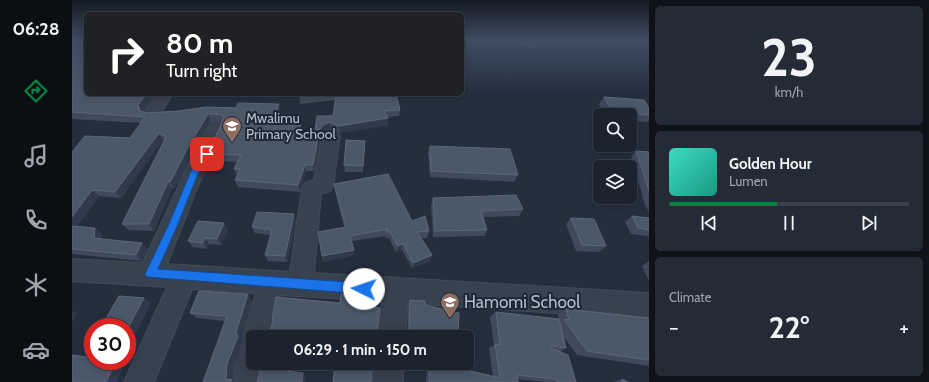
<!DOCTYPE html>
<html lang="en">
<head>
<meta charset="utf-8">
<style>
	:root { --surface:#1b232e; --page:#242b36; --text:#f1f3f6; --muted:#a0a4aa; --line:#39404a; --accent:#0b8043 }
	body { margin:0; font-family:Cabin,sans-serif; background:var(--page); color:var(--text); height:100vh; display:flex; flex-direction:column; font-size:15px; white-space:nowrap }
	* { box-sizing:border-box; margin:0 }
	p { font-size:13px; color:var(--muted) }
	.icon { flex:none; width:22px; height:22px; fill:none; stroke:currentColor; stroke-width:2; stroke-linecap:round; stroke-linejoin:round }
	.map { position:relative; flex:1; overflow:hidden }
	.sheet { display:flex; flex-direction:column; gap:6px; padding:6px; background:#0f1319; width:280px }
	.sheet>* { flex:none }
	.guide { position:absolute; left:12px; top:12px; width:380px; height:84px; border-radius:6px; box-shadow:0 2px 10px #0003,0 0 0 1px var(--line); background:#202124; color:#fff; overflow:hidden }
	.fabs { position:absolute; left:521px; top:108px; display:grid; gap:8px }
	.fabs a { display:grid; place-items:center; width:44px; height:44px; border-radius:6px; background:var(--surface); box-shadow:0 2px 10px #0003,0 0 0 1px var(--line); font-size:20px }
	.speed { position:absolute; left:12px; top:318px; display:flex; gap:8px; font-size:20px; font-weight:700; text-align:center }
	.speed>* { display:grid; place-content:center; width:52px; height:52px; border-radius:50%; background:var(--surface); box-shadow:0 2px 10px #0003,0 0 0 1px var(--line); line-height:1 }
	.speed .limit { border:6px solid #d22; background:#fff; color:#111 }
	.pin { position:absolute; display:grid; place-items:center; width:34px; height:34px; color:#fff; margin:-17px; border-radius:8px; box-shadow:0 2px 6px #0006 }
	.me { position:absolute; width:44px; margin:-22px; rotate:274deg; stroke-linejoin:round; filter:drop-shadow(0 0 3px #0008) }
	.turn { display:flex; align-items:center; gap:14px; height:84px; padding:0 16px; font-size:18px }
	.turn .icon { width:52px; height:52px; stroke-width:2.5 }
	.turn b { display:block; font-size:28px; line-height:34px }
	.big { font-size:30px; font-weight:800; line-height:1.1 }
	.sheet .widget { flex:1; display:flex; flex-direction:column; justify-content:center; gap:6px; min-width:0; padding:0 14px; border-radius:6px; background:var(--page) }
	.sheet .dial { align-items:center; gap:0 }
	.dial b { font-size:52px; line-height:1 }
	.song { display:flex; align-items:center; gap:12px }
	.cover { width:48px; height:48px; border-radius:6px; background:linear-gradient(135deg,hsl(170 70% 55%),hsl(170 70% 35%)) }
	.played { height:4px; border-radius:2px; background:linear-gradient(90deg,var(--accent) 45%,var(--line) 45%) }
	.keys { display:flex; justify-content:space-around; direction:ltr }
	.heat { display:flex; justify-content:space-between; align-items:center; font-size:22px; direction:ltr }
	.trip { position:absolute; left:174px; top:330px; width:228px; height:40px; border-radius:6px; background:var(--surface); box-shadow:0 2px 10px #0003,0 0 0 1px var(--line); font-weight:800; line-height:40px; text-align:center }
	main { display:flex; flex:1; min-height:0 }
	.menu { display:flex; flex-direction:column; width:72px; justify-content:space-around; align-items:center; background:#0b0e12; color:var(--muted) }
	.menu .icon { width:28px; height:28px }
	.menu .selected { color:var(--accent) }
	.menu b { font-size:18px; color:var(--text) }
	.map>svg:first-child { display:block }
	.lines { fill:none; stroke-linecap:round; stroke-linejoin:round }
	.minor-casing { stroke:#414a57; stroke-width:2 }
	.minor { fill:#38414e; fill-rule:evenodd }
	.wall { fill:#3f4b5c }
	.shaded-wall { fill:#2f3b4b }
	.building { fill:#4b5868; stroke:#5c6777 }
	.route { fill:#1a73e8; stroke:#114b97 }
	.labels { text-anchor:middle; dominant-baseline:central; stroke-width:4; stroke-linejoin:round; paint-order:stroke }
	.poi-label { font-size:14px; fill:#b4bcc9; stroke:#1d2633; text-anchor:start }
	.near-poi-label { font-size:17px; fill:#b4bcc9; stroke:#1d2633; text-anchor:start }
</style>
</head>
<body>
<main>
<nav class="menu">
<b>06:28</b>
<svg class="icon selected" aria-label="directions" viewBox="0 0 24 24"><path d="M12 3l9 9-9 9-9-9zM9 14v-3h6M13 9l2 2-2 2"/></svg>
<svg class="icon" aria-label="music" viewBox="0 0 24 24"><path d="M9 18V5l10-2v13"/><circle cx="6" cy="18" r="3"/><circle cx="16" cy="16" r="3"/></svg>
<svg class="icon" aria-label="phone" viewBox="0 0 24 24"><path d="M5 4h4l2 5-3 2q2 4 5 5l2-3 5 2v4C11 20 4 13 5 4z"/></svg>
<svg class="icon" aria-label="climate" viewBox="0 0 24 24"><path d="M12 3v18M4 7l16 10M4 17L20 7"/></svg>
<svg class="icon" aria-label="car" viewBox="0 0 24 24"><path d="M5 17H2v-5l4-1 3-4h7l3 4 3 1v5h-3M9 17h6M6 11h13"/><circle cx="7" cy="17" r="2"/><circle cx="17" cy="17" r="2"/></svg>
</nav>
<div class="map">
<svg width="577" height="382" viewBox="0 0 577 382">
	<rect width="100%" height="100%" fill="#242f3e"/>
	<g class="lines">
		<g class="minor-casing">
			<path id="minor" d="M85 94H101L86 117 80 118 74 117 72 113Z
				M145 121 151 122 153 126 144 147V157L141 162 135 163 95 264 218 272 230 188 233 183 242 180 250 136 253 132 259 130 265 132 268 136 261 186 258 191 249 194 242 273 577 293V319L335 303 334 337H306L310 301 208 295 199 337H181V363H193L188 382H162C158 372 167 353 171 343L173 342 171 337 184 293 120 289 82 382H52L95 287 0 281V259L71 263 119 159 121 154 126 153V147L139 122Z
				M303 363H331V382H301Z"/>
		</g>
		<use href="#minor" class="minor"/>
	</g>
	<path class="wall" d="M441 40H466V41L464 48 442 46Z
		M547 40H577V45L573 44 572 46 549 44Z
		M0 43 14 94H83L71 112 75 113 107 111 164 108 207 104 208 111 204 123H228L230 138 247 145 242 171H234L228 192 166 187 163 180 165 176 162 169 165 162 143 161 140 154 142 150 151 121H139L125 146 124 152 120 153 107 182 102 188H100L82 231 57 230 50 224 92 140H91L49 198 27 196 5 226 30 234V239L76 249 70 261 0 254V152L58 138 69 123 0 119Z
		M227 94H324L328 110 327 116 316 117V125L267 133 259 129 252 131 249 136H244L261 116 263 100 228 104Z
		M532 97 577 108V120L576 122 558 121V115H533L527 104Z
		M293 141 291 172H273L272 165Z
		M358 146 446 175 442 182 358 177 356 153Z
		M564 151 577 152V212L573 205 559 157Z
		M262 184 340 221 357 231 355 238H349L360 255 358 261 340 268 330 250 324 252 317 238H313V236L280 241 282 255 251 262 250 256 272 227 263 191Z
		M361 198 451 209 447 216 411 217 415 230 412 236 361 237 359 205Z
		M560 216 577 218V239L576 236 559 234 553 222Z
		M499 218 534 246 527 252 504 251 494 224Z
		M224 221 215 262 196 261 193 255 198 235 183 233 180 227Z
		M156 230 149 245 137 244 135 249 121 247 116 241Z
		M577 261V281L570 266Z
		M180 300 170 337 171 341 161 368V381L131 382 153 321 125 318 118 313Z
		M284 300 293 306 308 308 305 337 201 322 200 319 268 303Z
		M338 300 353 305 386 337H333L334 334 336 333V305Z
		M79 303 61 338H55V327Z
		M494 309 577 318V366L505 355 491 336 494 348 488 352 504 382H472L446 379V382H354L355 369 352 368V363H389L390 369 421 377 417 348 422 345 418 317 424 312 487 322 486 314Z
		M550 379 556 382H541Z"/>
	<path class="shaded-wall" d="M74 94H83L71 112 73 118 68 111 66 105Z
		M207 104 208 111 202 130 200 123Z
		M136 114 139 121 125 146 124 152 120 153 107 182 102 188 98 182 116 147 121 139Z
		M316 118V125L267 133V126Z
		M258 122 259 129 252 131 249 136H244L243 130 251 125Z
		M228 123 229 130 230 145 229 138Z
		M87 133 91 140 49 198 43 192Z
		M246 138 247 145 242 171 241 165Z
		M134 157 138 164 130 181 126 174Z
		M233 165 234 171 228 192 226 185Z
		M96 182 100 188 82 231 77 224Z
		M20 190 27 196 2 231 0 230V217Z
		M222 214 224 221 215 262 213 256Z
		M152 223 156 230 149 245 145 239Z
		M23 228 30 234 29 244 22 238Z
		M133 238 137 244 135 249 131 243Z
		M70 243 76 249 70 261 64 255Z
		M331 244 330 250 324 252 326 246Z
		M282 250V255L251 262 250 256Z
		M360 255 358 261 340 268 341 263Z
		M176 294 180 300 170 337 171 341 161 368V381L163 382H159L154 379 155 364Z
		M72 298 79 303 61 338 55 336V330Z
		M0 311 5 313 0 322Z
		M44 361H47L53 363 45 382H34Z
		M216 363H220L218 374 214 371Z
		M231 373 234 377 233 382H230Z"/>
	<path class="building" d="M5 40H14V94H74L66 105 68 111 75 113 107 111 134 107 164 108 166 103 207 104 200 123H228L229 138H246L241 165H233L226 185 163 180 168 169H162L169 155 140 154 142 150V140L152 118 148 114H136L121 139V145L116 147 102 175 98 182H96L77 224H50L94 137 87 133 43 192 20 190 0 217V152L13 136 58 138 73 117 0 112V43Z
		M443 40H466V41H464L465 45 443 43Z
		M577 40V41H573L574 42 551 40Z
		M227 94H262L227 97Z
		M264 94H324L328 110 312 111 316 118 267 126 258 122 251 125 248 129 243 130 245 116H261Z
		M532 97 572 100 577 108V115L540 111Z
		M274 140 293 141 291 166 272 165Z
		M358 146 438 149 446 175 359 171Z
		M564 151 577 152V191Z
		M132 157H134L126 174Z
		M316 174 340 221 353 216 357 231 345 232 360 255 341 263 331 244 326 246 318 232H314V230L316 229 278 236 282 250 250 256 246 232 274 227 262 184Z
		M444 195 451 209 409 211 415 230 363 231 361 198Z
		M185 212 222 214 213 256 193 255 200 230 180 227Z
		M560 216 577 218V230L566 228Z
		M499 218 522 219 534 246 510 245Z
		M126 221 152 223 145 239 133 238 131 243 116 241Z
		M0 226 23 228 22 238 70 243 64 255 0 249Z
		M127 291 176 294 164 332 166 336 155 364 154 379 160 380 159 382H131L155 316 118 313Z
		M269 294 284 295 283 300 293 301V306L308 308 305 332 297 331V337H197L201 320 200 319 204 297 268 303Z
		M47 296 72 298 55 330V327H29Z
		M338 300 353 301V305L387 313 386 337H334V334L337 332Z
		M494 309 577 318V360L515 351 492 319 497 320Z
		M424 312 487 319 494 348 480 346 479 348 496 355 504 382H485L484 379 445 375 446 382H357L358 365 355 364V363H389L390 369 428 378 423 344 428 345Z
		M0 355 21 358V361H44L34 382H0Z
		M190 363H216L214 371 231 373 230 382H185Z
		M263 363H301L299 382H261Z
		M550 379 556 382H550Z"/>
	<linearGradient id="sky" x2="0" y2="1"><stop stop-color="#141a22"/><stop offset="0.43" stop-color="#3f4d63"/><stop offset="1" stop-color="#3f4d63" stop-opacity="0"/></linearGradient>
	<rect width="577" height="94" fill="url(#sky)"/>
	<path class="route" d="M135 151 138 152 139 157 131 161 106 224 86 269 292 283 296 285 297 289 296 293 292 294 75 277 73 274 97 224 124 159Z"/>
	<defs>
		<g id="school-pin" transform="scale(1)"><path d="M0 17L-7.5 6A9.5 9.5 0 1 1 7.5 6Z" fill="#8d6e63" stroke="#1d2633"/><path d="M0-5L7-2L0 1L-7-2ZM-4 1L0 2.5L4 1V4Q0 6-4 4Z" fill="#fff"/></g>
	</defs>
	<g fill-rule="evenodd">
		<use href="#school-pin" x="160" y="126"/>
		<use href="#school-pin" x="378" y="302"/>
	</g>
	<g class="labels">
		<g class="poi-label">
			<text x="174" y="118">Mwalimu<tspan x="174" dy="16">Primary School</tspan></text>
		</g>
		<g class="near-poi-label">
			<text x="392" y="302">Hamomi School</text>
		</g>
	</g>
</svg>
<div class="fabs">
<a><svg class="icon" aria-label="search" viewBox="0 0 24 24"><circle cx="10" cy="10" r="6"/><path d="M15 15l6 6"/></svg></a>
<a><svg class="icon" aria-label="layers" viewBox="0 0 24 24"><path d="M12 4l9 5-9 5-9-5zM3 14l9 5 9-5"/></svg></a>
</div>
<div class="speed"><div class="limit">30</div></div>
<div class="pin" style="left:135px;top:154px;background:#d93025"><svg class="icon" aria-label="arrive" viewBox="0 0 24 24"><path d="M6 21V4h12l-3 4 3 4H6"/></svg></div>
<svg class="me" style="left:292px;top:289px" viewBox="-20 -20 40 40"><circle r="19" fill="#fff"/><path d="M0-13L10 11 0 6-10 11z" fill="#1a73e8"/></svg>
<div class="trip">06:29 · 1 min · 150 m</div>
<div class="guide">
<div class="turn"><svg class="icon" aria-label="right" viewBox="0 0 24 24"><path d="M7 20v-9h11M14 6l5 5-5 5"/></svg><div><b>80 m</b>Turn right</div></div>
</div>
</div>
<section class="sheet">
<div class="widget dial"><b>23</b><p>km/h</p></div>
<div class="widget">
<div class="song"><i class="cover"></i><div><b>Golden Hour</b><p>Lumen</p></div></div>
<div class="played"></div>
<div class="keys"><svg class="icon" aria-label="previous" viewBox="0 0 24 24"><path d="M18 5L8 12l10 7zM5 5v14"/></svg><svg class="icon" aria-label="pause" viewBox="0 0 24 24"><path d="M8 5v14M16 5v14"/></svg><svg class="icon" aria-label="next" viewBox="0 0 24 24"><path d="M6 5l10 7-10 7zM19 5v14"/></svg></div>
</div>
<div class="widget"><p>Climate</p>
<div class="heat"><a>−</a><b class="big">22°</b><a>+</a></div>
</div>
</section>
</main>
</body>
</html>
